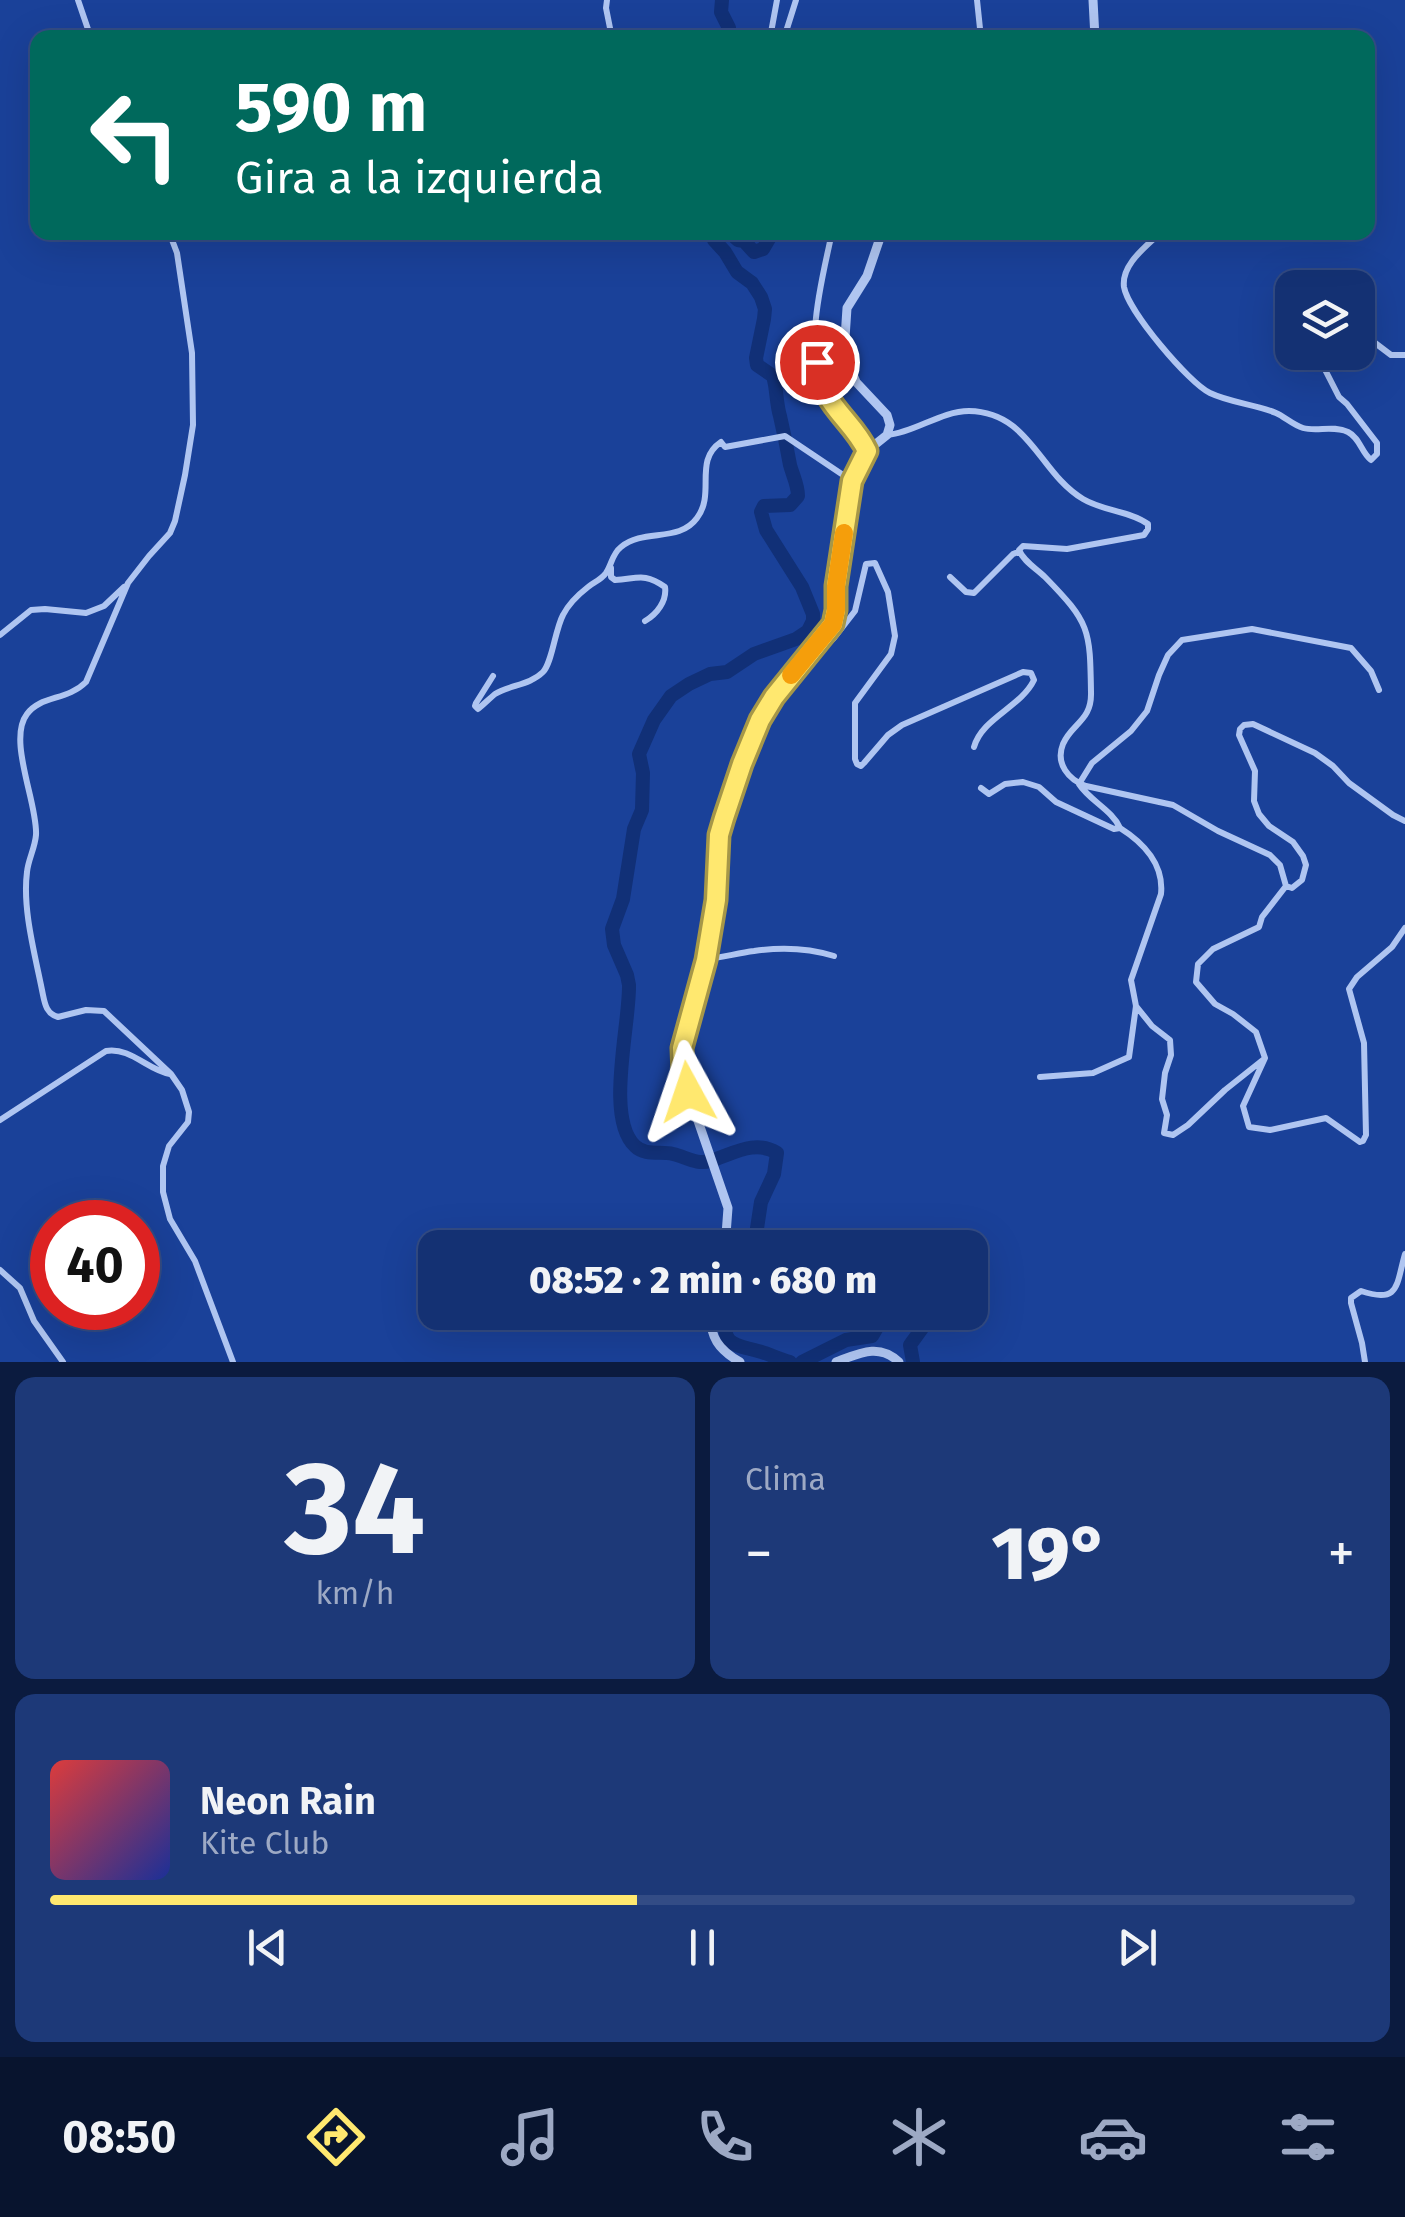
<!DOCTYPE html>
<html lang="es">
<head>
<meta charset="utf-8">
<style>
	:root { --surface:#143173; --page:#1d3978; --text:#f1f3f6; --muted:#9da9c4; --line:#334c85; --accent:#ffe86f }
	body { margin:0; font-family:"Fira Sans",sans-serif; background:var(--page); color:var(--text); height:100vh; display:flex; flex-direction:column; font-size:38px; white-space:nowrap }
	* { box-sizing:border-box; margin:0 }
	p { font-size:32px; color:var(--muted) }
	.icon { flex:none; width:55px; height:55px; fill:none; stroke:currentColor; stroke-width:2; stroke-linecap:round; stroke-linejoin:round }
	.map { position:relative; height:1362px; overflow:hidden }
	.side { display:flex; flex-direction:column; gap:15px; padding:15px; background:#0b1b3f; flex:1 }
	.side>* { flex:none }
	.banner { position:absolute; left:30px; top:30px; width:1345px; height:210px; border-radius:20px; box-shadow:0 10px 40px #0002,0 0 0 2px var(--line); background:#00695c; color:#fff; overflow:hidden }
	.tools { position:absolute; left:1275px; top:270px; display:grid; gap:20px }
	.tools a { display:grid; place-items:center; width:100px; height:100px; border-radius:20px; background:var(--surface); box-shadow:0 10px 40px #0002,0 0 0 2px var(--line); font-size:50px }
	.speed { position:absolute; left:30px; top:1200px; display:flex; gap:20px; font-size:50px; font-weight:700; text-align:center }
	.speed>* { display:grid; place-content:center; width:130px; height:130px; border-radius:50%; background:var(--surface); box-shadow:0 10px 40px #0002,0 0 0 2px var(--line); line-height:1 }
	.speed .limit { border:15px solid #d22; background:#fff; color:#111 }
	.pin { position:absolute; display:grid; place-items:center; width:85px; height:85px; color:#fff; margin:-42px; border:5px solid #fff; border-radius:50%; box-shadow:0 2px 10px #0007 }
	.me { position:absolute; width:110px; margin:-55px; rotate:355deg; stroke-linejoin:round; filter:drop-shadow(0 0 8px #0008) }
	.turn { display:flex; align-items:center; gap:35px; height:210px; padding:0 40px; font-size:45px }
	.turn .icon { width:130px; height:130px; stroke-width:2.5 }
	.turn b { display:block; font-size:70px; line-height:85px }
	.big { font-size:75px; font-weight:800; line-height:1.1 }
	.side .card { flex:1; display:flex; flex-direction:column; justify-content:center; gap:15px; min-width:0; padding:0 35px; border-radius:20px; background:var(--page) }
	.side .dial { align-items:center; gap:0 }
	.dial b { font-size:130px; line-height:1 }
	.song { display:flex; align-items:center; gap:30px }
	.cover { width:120px; height:120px; border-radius:15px; background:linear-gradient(135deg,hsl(0 70% 55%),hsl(230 70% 35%)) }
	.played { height:10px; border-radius:5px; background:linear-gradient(90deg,var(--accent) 45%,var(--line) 45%) }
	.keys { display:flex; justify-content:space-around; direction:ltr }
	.heat { display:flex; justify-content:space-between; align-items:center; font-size:55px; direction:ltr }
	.side .tiles { flex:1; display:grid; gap:15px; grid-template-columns:1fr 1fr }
	.card:last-child { grid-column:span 2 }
	.trip { position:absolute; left:418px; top:1230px; width:570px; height:100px; border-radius:20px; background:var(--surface); box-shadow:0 10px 40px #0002,0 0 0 2px var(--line); font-weight:800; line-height:100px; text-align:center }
	.tabs { display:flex; height:160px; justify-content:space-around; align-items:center; background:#08142e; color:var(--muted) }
	.tabs .icon { width:70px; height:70px }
	.tabs .on { color:var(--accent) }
	.tabs b { font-size:45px; color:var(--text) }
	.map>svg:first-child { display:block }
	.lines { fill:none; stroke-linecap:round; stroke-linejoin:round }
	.river { stroke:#113077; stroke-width:14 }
	.minor { stroke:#afc5f1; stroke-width:6 }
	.tertiary { stroke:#afc5f1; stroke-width:9 }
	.route-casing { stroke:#a69748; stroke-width:25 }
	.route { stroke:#ffe86f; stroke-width:18 }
	.slow { stroke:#f59e0b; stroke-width:18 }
</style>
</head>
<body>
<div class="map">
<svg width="1405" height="1362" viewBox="0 0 1405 1362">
	<rect width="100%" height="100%" fill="#1a4199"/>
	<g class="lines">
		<path class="river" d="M722 0 721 12 729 28 726 38
			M713 232 714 240 725 252 737 272 752 283 761 297 765 309 764 319 756 358 757 365 773 376C777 389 776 403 780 416 784 433 787 448 790 465 793 476 798 485 798 496L790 505 764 506 761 512 766 530 802 587 813 614V621L808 631 796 639 754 654 727 672 710 674 689 684 671 696 654 720 639 754 643 773 642 810 634 829 623 899 612 929 614 945 627 975 629 985C630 1024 605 1118 635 1146 645 1156 661 1151 673 1154 686 1157 697 1165 710 1161 733 1154 755 1139 777 1153L774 1174 761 1202 754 1248
			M729 232 738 240 744 241 754 252 763 249 773 232
			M726 1312C721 1346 733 1344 758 1351 769 1354 779 1359 790 1362
			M802 1362 846 1340 872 1336 886 1312
			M913 1362 910 1345 923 1327 919 1312"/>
		<path class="minor" d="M78 0 91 38
			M607 0 606 8 612 38
			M977 0 981 38
			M770 38 777 0
			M784 38 796 0
			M169 232 177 253 192 353 193 425 185 475 175 521 170 533 149 556 128 583 86 682C67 701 41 695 27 714 7 740 38 804 36 835 35 848 28 860 27 872 22 910 36 958 43 995 45 1005 47 1014 58 1017L86 1010 104 1011 171 1074 182 1090 189 1112 188 1122 169 1146 163 1166V1192L170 1219 195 1261 233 1362
			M832 232C822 282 802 346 827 394 838 415 857 429 867 451
			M1161 232C1147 246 1121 264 1124 287 1128 311 1189 383 1210 393 1231 403 1255 404 1276 413 1285 417 1293 425 1303 428 1317 432 1333 425 1348 432 1360 438 1361 452 1371 460L1377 454V443L1347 404 1339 397 1316 352
			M1358 330 1391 355H1405
			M888 435C916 432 941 411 969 411 1030 412 1039 473 1083 499 1103 511 1130 511 1148 524V529L1144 535 1067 549 1023 546 1019 550C1024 562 1036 568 1045 577 1090 623 1090 629 1091 692 1092 721 1072 723 1063 744 1055 764 1069 780 1086 786L1173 805 1218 831 1270 855 1280 865 1286 886 1292 888 1302 880 1306 865 1303 856 1293 842 1269 826 1259 814 1254 801 1255 771 1239 735 1240 729 1244 725 1253 724 1315 753 1333 766 1349 783 1393 815 1405 821
			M611 568V577L615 580C637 579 644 572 665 587 667 601 657 614 645 621
			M950 577 966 592 974 593 1013 554 1018 552
			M0 635 31 610 45 609 86 613 104 606 124 587
			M801 668 834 638 855 611 866 564 875 563 888 592 895 636 891 654 855 703V759L857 764 861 766 864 763 888 735 902 725 1023 672 1031 673 1034 680C1021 707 982 718 974 747
			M493 676 476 703 475 706 478 709C483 705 489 699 495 694 510 685 530 685 543 672 552 663 555 630 563 615 568 605 579 594 588 587 594 582 601 580 606 573 612 564 612 554 621 547 644 528 679 543 697 518 716 493 693 461 721 442L725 447 785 436 852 481
			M981 788 989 794 1005 784 1023 782 1039 787 1056 802 1114 829 1120 828C1112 810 1090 801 1079 784L1092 763 1131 731 1147 711 1159 675 1168 655 1182 640 1252 629 1351 648 1371 671 1379 690
			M1286 886 1262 917 1259 927 1213 949 1198 964 1196 982 1215 1004 1233 1014 1256 1032 1265 1058 1243 1106 1249 1127 1270 1130 1326 1118 1360 1142 1363 1141 1366 1135 1364 1043 1349 989 1357 977 1392 947 1405 928
			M706 959C722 958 737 953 754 951 781 947 808 948 834 956
			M1136 1006 1152 1026 1170 1040 1171 1055 1165 1073 1162 1099 1167 1115 1164 1133 1173 1135 1188 1125 1225 1090 1264 1059
			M1040 1077 1093 1073 1129 1057 1136 1006 1131 980 1161 894C1164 865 1144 843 1120 828
			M0 1120 106 1051C131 1047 147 1070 170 1074
			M0 1270 20 1288 34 1321 63 1362
			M1365 1362 1362 1343 1351 1303V1298L1361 1291C1400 1304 1396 1285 1405 1254"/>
		<path class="tertiary" d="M1093 0 1095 38
			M725 1248 728 1208 685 1083 681 1059 706 959 716 901 719 835 742 764 760 721 774 697 833 624 836 610V586L852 481 867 451 887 435 890 425 887 415 856 382 849 365 845 338 847 308 867 276 882 232
			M711 1312C709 1337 719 1350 740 1362
			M836 1362C860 1353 879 1343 899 1362"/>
	</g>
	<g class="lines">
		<g class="route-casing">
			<path id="route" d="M688 1092 683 1074 682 1048 706 960 716 900 719 835 724 818 742 764 760 720 774 697 833 624 836 610V586L852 481 867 451C857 429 838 415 827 395 822 384 820 373 817 362"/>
		</g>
		<use href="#route" class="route"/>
		<path class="slow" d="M791 675 833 624 836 610V586L844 533"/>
	</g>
</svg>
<div class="tools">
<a><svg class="icon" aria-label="layers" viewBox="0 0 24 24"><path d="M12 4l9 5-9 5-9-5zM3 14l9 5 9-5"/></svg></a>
</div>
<div class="speed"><div class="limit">40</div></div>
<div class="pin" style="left:817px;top:362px;background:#d93025"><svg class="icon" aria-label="arrive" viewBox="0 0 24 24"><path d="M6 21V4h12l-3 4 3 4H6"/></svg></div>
<svg class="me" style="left:688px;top:1092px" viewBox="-20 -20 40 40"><path d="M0-17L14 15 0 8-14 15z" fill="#ffe86f" stroke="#fff" stroke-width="4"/></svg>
<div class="trip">08:52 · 2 min · 680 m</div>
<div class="banner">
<div class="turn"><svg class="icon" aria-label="left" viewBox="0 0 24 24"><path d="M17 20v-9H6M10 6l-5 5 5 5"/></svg><div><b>590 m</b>Gira a la izquierda</div></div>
</div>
</div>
<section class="side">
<div class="tiles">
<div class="card dial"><b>34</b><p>km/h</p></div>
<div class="card"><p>Clima</p>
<div class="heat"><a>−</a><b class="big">19°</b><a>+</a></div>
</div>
<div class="card">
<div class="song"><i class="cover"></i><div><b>Neon Rain</b><p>Kite Club</p></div></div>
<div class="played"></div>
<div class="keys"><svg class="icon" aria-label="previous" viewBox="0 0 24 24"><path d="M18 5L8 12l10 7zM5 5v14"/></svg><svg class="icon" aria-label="pause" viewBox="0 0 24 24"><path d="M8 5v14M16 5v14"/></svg><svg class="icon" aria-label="next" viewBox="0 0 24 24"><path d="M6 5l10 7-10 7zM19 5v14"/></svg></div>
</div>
</div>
</section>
<nav class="tabs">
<b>08:50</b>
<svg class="icon on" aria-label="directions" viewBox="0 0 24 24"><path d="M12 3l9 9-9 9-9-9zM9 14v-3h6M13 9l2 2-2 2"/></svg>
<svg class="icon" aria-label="music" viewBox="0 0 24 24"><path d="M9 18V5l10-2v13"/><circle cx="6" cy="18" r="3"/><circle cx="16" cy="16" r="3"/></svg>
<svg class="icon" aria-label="phone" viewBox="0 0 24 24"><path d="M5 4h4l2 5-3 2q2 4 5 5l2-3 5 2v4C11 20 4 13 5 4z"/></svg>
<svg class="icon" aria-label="climate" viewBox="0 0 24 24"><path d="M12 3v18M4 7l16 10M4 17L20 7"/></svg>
<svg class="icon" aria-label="car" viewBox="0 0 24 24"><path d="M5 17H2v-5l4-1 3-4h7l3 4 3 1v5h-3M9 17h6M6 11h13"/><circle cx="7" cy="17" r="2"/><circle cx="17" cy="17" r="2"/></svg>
<svg class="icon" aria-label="filters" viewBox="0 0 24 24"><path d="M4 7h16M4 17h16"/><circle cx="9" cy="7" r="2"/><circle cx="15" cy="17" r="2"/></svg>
</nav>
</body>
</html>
